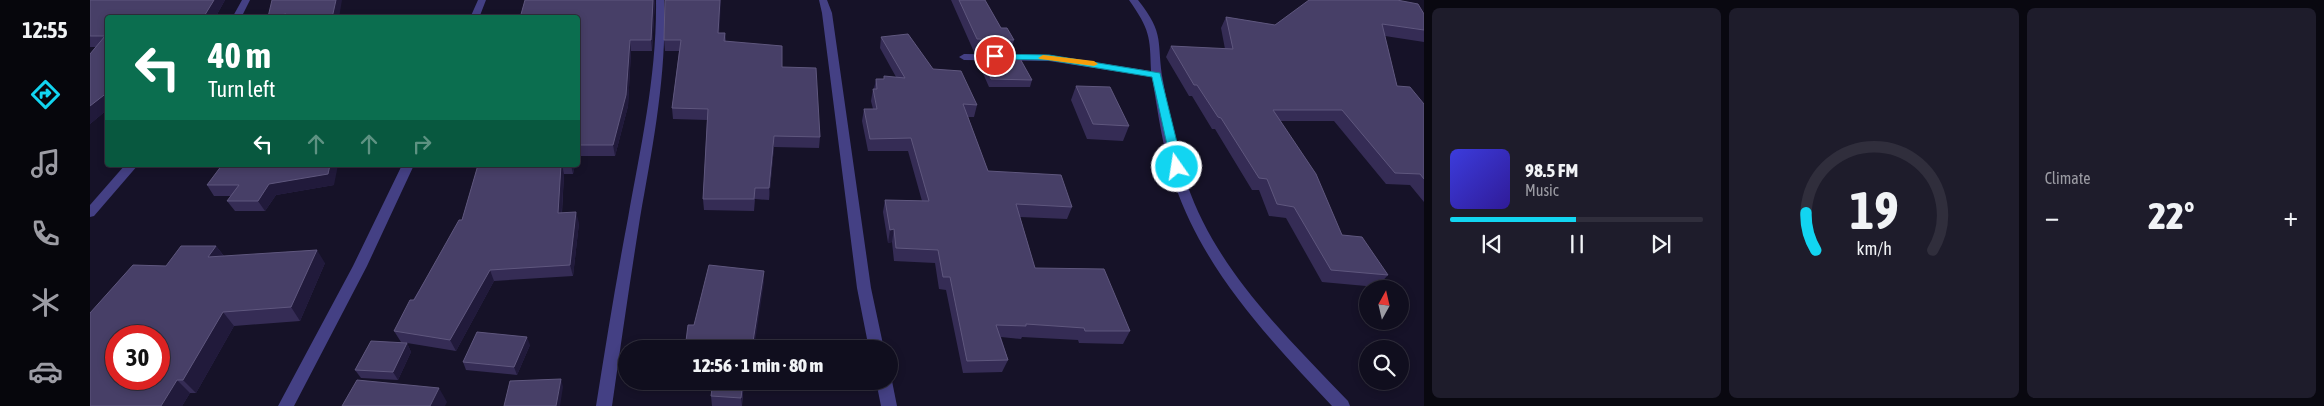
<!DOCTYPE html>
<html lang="en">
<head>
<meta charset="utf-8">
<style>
	:root { --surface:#100e1e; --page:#1e1c2b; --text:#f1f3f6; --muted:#9c9ca4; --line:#302e3c; --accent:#12d5f1 }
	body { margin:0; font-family:"Asap Condensed",sans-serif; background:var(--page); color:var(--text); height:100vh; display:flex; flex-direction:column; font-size:19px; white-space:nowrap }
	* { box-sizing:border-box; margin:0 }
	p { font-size:16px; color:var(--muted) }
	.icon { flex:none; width:28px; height:28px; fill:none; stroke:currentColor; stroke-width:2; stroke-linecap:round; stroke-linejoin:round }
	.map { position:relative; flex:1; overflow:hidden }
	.drawer { display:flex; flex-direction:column; gap:8px; padding:8px; background:#090810; width:900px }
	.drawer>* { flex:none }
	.hud { position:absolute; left:15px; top:15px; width:475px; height:152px; border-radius:5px; box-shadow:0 2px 8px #0003,0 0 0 1px var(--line); background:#0b6e4f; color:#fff; overflow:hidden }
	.needle { width:32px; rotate:8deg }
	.tools { position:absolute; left:1269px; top:280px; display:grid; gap:10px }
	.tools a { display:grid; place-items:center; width:50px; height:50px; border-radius:50%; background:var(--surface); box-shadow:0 2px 8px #0003,0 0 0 1px var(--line); font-size:25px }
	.speed { position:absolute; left:15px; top:325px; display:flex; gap:10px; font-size:25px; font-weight:700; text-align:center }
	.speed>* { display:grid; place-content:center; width:65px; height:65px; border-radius:50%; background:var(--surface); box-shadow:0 2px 8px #0003,0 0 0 1px var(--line); line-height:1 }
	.speed .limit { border:8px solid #d22; background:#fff; color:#111 }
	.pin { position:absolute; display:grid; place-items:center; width:42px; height:42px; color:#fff; margin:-21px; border:2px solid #fff; border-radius:50%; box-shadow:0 1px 5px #0007 }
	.me { position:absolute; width:55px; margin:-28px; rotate:347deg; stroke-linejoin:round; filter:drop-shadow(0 0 4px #0008) }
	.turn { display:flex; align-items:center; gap:18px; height:105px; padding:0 20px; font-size:22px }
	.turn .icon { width:65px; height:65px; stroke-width:2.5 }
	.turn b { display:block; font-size:35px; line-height:42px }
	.lanes { display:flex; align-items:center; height:48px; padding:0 20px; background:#0003; justify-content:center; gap:25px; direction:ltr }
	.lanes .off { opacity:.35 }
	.big { font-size:38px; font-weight:800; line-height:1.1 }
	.drawer .tile { flex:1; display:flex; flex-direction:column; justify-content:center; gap:8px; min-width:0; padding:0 18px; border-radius:8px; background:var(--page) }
	.drawer .dial { align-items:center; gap:0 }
	.dial svg { height:130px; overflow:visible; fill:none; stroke:var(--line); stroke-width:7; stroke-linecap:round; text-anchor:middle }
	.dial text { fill:var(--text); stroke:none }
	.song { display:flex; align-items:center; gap:15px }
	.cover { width:60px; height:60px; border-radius:8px; background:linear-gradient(135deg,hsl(240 70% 55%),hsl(250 70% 35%)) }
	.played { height:5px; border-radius:2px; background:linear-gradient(90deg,var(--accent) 50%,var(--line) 50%) }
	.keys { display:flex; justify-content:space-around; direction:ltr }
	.heat { display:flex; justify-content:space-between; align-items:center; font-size:28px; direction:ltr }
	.drawer .tiles { flex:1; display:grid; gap:8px; grid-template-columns:repeat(3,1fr) }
	.trip { position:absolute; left:528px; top:340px; width:280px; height:50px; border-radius:25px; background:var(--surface); box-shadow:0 2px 8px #0003,0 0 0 1px var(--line); font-weight:800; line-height:50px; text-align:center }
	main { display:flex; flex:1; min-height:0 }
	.dock { display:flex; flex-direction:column; width:90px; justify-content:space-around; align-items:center; background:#06060c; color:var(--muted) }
	.dock .icon { width:35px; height:35px }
	.dock .on { color:var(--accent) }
	.dock b { font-size:22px; color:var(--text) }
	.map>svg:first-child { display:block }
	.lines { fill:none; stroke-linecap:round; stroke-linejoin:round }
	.minor { fill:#444084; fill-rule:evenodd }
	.wall { fill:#352c55 }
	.shaded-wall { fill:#211a3b }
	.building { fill:#473f67; stroke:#5f577e; fill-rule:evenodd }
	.route { fill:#12d5f1; stroke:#0c8a9d }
	.slow { fill:#f59e0b }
</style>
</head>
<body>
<main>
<nav class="dock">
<b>12:55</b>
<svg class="icon on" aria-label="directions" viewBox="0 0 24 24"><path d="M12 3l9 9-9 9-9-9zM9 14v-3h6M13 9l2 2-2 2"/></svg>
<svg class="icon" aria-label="music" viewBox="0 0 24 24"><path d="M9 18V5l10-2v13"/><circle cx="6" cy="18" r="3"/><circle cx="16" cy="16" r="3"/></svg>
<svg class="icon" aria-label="phone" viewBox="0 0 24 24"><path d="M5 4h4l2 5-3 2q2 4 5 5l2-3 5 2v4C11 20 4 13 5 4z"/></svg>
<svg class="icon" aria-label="climate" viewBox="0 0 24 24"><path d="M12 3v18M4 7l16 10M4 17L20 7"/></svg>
<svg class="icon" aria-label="car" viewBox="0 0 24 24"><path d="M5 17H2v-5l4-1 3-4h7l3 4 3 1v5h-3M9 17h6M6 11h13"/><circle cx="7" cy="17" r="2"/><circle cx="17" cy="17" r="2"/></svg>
</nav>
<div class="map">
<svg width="1334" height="406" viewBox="0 0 1334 406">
	<rect width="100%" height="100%" fill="#161228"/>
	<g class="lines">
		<path class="minor" d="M152 0H160L151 18H142Z
			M388 0H396L389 18H380Z
			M566 0H574C577 74 563 145 550 218 540 281 531 343 522 406H506C516 343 526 281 538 218 551 145 567 75 566 0Z
			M729 0H737L742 13 781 288 794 349H779L767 288 732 13Z
			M1039 0H1048C1076 35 1066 42 1073 81 1079 115 1086 151 1097 184 1127 271 1196 336 1258 401L1260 406H1242C1180 340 1115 272 1085 185 1073 151 1068 113 1062 77L959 61 874 60 869 57 874 54 959 55 1061 71C1060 36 1060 30 1039 0Z
			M35 165H48L4 216 0 217V205Z
			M312 165H324L277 266 204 406H188L263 266Z
			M799 376 802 381 807 406H791L786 381H799Z"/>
	</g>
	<path class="wall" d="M0 0H135L125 18H18V109L0 124V54L6 47H0Z
		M565 0 562 51H541L538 106 525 156H488V158V18Z
		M861 0H895L911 28 924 40 920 53 884 52Z
		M1334 14V42L1295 36 1307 86 1334 104V202L1320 185 1296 184 1244 121H1190L1252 235 1298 275 1287 287 1232 282 1196 218 1179 216 1169 190H1162L1125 129H1122L1102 96H1099L1076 57 1081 46 1135 49 1131 28 1136 17 1185 25Z
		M629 33H635L636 42 692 67 730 137 729 148 684 147 679 200 665 199 664 211 614 210 613 199 617 120 583 119 582 108 589 51H575L574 40Z
		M791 37 843 69 887 105 884 117H878L898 171 982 207 977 219 930 217 945 268 1040 331 1033 344 989 343 988 340 932 337 931 339 911 337 918 360 912 372 873 373 856 290 849 289 845 263 804 261 802 242 798 243 793 212 795 200 832 201 818 151H778L772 121 774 109H783L781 101 783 89H784L786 79H793L806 77 790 48Z
		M890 54 942 80 940 87H899L888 62Z
		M986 86 1039 126 1033 141 997 139 981 100Z
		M388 165H485L483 174H474L472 213 489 223 483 276 404 281 366 351 311 342 304 331 372 220Z
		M117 185H244L186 195 175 211H145L137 201 141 196H124Z
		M126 246 134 256 235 263 210 321 144 326 106 393H100L92 406 43 265 76 266Z
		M317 343 321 352 308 380 271 378 265 370Z
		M440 345 427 375 376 370 373 362Z
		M593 381H654L652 406H622L621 396 623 383H593Z"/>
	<path class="shaded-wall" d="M124 0H135L125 18H113Z
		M246 0H252L249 18H242Z
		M563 0H565L562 51 561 40Z
		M630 0H631L629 44 628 33Z
		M196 14 197 18 178 17Z
		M540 40 541 51 538 106 525 156 523 145Z
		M18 92V109L0 124V106Z
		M684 136V147L679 200V188Z
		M240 165H248L244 185 186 195 175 211 168 201 179 184Z
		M471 165H472L474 174 471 224 468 213Z
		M481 165H485L483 174Z
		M486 212 489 223 483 276 480 265Z
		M804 229 802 242 798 243 800 230Z
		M126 246 136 259 118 257Z
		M227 250 235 263 210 321 201 307Z
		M400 270 404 281 366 351 360 340Z
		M674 271V283L664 349H662Z
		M133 312 144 326 106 393 93 380Z
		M437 337 440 345 427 375 424 367Z
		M317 343 321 352 308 380 303 372Z
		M471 379 473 387 470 406H466Z
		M87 380 100 393 92 406H71Z
		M653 381H654L651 406V398Z
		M349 388 357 402 355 406H340Z"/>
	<path class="building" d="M0 0H124L113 18H18V92L0 106V54L15 36H0Z
		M182 0H246L242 18H195L196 14 178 17Z
		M435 0H563L561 40H540L536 95 523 145H488V18H430Z
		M575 0H630L628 33H635L634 41 692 46V67L726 68 730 137 684 136 679 188H665L664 199H613L618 109 582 108 591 40H574Z
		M869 0H895L911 28H917L924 40 887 39Z
		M1219 0H1307L1328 4 1334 14V30L1292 24 1307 86 1320 87 1334 104V179L1330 174 1305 173 1252 110H1183L1226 174 1252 235 1272 237 1298 275 1241 270 1204 207 1187 204 1177 179 1169 178 1131 118 1128 117 1107 85H1104L1081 46 1143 49 1136 17 1185 25Z
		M818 34 843 69 871 71 887 105 873 104 898 171 971 175 982 207 926 204 945 268 1014 269 1040 331H995L994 328 936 324V326L906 325 918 360 877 361 860 277H853L848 250 806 248 804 229 800 230 795 200 839 201 821 138 780 139 774 109H787L783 89H787L786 79H794V76L815 78 791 37Z
		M890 54 928 55 942 80 901 79Z
		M986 86 1020 87 1039 126 1003 124Z
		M132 165H240L238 174 179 184 168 201H137L149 185H117Z
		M388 165H471L468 213 486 212 480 265 400 270 360 340 304 331 320 300H324L369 220H372Z
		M91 246H126L118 257 227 250 201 307 133 312 93 380H87L71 406H0V313L43 265 76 266ZM26 336H69V379H26Z
		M619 265 674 271 662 348 595 349 598 325H604Z
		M387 332 437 337 424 367 373 362Z
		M281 341 317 343 303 372 265 370Z
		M471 379 466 406H414L420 381Z
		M267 380 349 388 340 406H252Z
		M623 381H653L651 398 621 396Z"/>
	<path class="route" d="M902 54 959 55 1070 73 1093 167 1087 170 1082 167 1062 77 959 60 905 59 902 58Z"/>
	<path class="slow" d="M953 55 1004 61 1008 64 1004 66 950 59 948 58Z"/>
</svg>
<div class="tools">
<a><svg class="needle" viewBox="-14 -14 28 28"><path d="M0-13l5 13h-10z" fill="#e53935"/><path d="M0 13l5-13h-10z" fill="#9c9ca4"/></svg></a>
<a><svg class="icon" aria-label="search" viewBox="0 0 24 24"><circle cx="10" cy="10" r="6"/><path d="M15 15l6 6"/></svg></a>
</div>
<div class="speed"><div class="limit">30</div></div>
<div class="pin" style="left:905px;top:56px;background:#d93025"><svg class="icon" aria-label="arrive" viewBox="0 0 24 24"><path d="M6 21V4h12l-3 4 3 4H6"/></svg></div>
<svg class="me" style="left:1087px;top:167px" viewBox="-20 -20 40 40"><circle r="17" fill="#12d5f1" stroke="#fff" stroke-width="3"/><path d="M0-11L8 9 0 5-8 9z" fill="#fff"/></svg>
<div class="trip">12:56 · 1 min · 80 m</div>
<div class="hud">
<div class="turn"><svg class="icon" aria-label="left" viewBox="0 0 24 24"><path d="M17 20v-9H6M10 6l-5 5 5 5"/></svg><div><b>40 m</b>Turn left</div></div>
<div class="lanes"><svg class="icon" aria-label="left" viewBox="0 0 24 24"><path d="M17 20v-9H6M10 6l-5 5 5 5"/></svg><svg class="icon off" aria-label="ahead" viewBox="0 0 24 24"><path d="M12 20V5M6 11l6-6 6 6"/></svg><svg class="icon off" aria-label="ahead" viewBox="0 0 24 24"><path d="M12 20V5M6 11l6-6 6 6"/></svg><svg class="icon off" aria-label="right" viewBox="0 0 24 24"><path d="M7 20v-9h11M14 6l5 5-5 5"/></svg></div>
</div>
</div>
<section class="drawer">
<div class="tiles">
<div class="tile">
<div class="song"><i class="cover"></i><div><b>98.5 FM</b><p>Music</p></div></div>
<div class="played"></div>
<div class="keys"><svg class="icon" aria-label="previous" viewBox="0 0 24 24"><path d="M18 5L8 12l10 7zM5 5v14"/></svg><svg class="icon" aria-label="pause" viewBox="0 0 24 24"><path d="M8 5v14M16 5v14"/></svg><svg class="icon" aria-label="next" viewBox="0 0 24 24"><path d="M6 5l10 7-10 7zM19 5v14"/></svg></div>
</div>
<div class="tile dial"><svg viewBox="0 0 100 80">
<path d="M14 69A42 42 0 1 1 86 69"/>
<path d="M14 69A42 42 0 0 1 8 46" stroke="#12d5f1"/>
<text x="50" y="56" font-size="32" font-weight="700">19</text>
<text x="50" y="72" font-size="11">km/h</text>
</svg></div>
<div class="tile"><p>Climate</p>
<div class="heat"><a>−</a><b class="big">22°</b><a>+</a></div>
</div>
</div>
</section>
</main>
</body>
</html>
